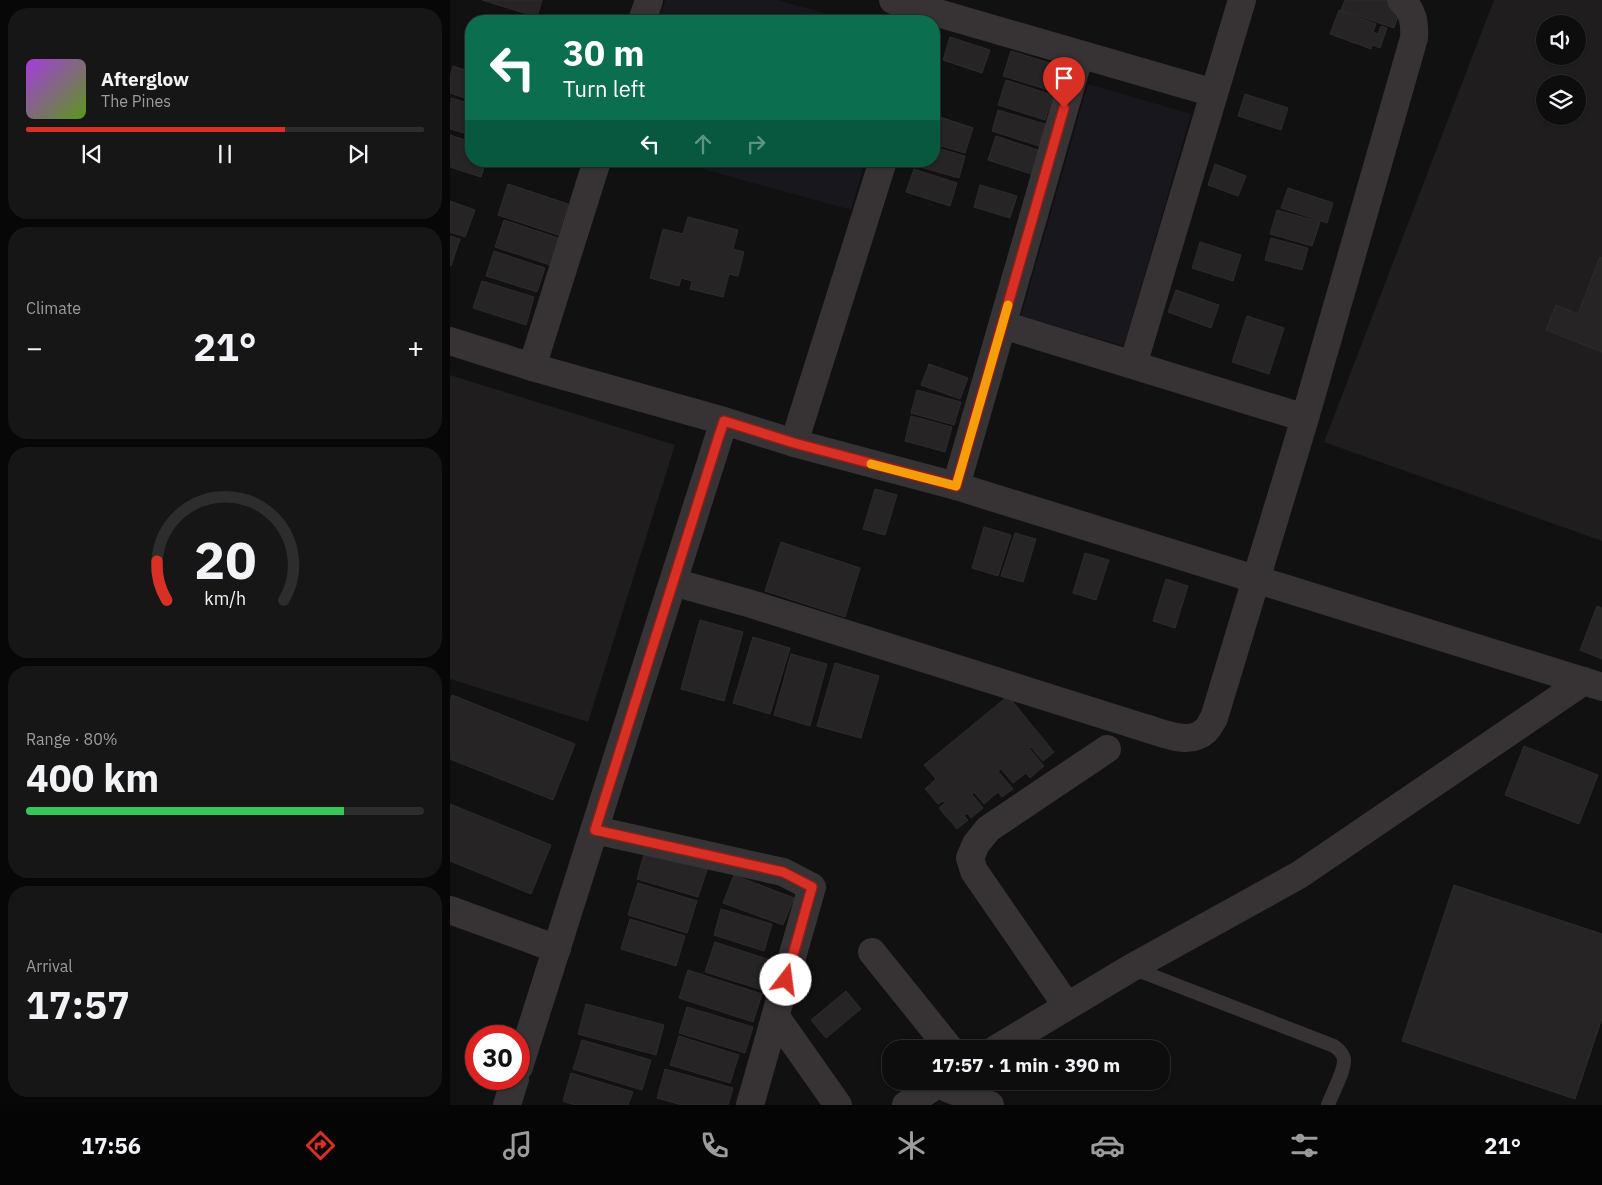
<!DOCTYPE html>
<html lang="en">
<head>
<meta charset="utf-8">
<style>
	:root { --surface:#0e0d0d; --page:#171616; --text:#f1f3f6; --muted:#9b9c9d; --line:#2e2d2e; --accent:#d93025 }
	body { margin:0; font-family:"IBM Plex Sans",sans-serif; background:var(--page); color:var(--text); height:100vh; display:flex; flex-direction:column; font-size:19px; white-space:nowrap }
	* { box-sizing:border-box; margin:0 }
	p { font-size:16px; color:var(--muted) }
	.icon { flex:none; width:28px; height:28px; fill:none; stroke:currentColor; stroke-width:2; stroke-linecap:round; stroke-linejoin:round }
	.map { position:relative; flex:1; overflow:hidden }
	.side { display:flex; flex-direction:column; gap:8px; padding:8px; background:#080707; width:450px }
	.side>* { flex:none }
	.top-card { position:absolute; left:15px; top:15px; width:475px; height:152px; border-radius:20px; box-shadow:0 1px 4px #0004,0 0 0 1px var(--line); background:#0b6e4f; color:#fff; overflow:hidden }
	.fabs { position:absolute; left:1086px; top:15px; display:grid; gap:10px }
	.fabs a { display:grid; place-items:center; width:50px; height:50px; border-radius:50%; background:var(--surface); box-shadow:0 1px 4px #0004,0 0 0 1px var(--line); font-size:25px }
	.speed { position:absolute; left:15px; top:1025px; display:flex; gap:10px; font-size:25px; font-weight:700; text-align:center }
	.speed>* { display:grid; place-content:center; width:65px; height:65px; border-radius:50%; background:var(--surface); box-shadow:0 1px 4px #0004,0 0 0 1px var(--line); line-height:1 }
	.speed .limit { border:8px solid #d22; background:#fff; color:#111 }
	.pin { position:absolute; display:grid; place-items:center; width:42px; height:42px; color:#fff; margin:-51px -21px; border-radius:50% 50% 50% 0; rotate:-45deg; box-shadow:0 0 5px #0007 }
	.pin .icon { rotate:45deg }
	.me { position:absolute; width:55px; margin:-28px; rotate:15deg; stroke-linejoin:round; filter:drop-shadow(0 0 4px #0008) }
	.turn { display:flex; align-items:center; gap:18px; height:105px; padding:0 15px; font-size:22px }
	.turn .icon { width:65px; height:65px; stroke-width:2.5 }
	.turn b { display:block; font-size:35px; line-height:42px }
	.lanes { display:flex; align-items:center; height:48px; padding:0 15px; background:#0003; justify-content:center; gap:25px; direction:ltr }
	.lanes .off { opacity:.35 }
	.big { font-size:38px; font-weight:700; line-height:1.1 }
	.side .widget { flex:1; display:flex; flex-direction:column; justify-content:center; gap:8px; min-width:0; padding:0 18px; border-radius:20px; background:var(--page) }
	.side .dial { align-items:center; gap:0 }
	.dial svg { height:130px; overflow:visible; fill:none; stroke:var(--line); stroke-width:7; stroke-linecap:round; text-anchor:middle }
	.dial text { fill:var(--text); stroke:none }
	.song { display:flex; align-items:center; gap:15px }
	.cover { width:60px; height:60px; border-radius:8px; background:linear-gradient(135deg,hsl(280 70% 55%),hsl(90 70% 35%)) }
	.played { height:5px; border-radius:2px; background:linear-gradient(90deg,var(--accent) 65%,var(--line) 65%) }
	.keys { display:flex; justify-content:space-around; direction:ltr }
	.heat { display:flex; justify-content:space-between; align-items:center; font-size:28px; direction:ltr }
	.charge { height:8px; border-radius:4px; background:linear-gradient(90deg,#34c759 80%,var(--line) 0) }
	.trip { position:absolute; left:432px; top:1040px; width:288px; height:50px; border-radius:20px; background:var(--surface); box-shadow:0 1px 4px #0004,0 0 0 1px var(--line); font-weight:700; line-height:50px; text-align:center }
	.tabs { display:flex; height:80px; justify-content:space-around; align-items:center; background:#060505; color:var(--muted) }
	.tabs .icon { width:35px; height:35px }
	.tabs .on { color:var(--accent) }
	.tabs b { font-size:22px; color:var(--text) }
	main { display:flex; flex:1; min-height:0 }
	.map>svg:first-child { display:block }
	.built { fill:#1f1d1d; fill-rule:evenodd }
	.green { fill:#17171d }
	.building { fill:#262424; stroke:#2e2b2b }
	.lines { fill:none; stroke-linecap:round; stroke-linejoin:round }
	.service { stroke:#373233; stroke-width:14 }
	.minor { stroke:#373233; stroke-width:28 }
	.tertiary { stroke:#373233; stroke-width:28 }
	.route-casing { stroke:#8d1f18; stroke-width:12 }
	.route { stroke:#d93025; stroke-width:9 }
	.slow { stroke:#f59e0b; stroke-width:9 }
</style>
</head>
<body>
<main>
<section class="side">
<div class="widget">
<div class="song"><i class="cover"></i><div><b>Afterglow</b><p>The Pines</p></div></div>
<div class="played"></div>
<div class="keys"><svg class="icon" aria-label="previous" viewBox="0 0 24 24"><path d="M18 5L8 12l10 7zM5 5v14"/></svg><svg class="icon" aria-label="pause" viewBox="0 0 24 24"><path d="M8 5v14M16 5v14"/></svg><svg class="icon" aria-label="next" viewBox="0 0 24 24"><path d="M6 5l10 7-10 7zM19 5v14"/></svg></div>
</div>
<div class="widget"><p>Climate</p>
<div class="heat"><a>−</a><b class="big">21°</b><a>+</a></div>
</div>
<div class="widget dial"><svg viewBox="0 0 100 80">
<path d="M14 69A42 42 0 1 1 86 69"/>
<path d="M14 69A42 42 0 0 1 8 45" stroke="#d93025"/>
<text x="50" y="56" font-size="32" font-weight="700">20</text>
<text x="50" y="72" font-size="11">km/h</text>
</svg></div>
<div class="widget"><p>Range · 80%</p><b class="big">400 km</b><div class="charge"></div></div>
<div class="widget"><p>Arrival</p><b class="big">17:57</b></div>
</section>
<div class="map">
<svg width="1152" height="1105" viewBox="0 0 1152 1105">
	<rect width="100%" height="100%" fill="#121111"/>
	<path class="built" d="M1044 0H1152V541L874 442ZM1095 24H1128V56H1095ZM1095 84H1128V116H1095Z
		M0 375 225 445 138 722 0 679Z"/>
	<path class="green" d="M215 0H327L403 21H209Z
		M638 84 741 114 674 346 571 316Z
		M224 161H415L401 210Z"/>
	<path class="building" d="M32 0H92L87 17Z
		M895 0H939L952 4 944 28 891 10Z
		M889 10 926 24 923 32 928 34 931 26 937 28 930 48 922 45 921 49 880 34Z
		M500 37 540 50 532 73 493 60Z
		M561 51 610 66 602 91 553 76Z
		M3 66 21 72V100L0 93V77Z
		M556 80 603 95 595 120 548 105Z
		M795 94 838 108 831 130 788 116Z
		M1 98 21 104V135L0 129Z
		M548 110 595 124 589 146 542 131Z
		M484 115 523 128 515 153 484 144Z
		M0 135 21 142V161H36L31 177 0 167Z
		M546 136 588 150 581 174 538 160Z
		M484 147 515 156 509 178 460 164 461 161H484Z
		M765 164 796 176 788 196 758 185Z
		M464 169 507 183 500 206 456 192Z
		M58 184 118 204 108 235 48 215Z
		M530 185 567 196 560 218 524 207Z
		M838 188 883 203 877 223 831 208Z
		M0 201 25 210 15 237 0 232Z
		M827 210 870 222 862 246 820 234Z
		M238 217 288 230 283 249 294 252 288 276 279 274 273 297 240 289 242 281 231 278 229 286 200 278 213 229 233 234Z
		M54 220 111 239 103 266 45 247Z
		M0 236 10 239 1 266 0 265Z
		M821 238 858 248 852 270 815 260Z
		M750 242 791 255 783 281 742 268Z
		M44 251 95 268 87 292 36 276Z
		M1150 257 1152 258V352L1096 330 1106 305 1128 314Z
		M32 281 84 297 76 325 23 308Z
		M726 290 769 305 761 328 718 312Z
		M797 316 834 328 819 374 782 362Z
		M479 364 518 378 510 399 471 385Z
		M467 390 511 402 504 425 461 413Z
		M461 416 502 427 495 452 455 441Z
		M425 489 447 495 435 535 413 529Z
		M534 527 561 535 548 576 522 568Z
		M565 533 586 539 573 582 551 576Z
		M331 542 410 568 395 617 315 591Z
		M635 553 659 560 646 600 623 593Z
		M716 579 738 586 725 628 703 621Z
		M1147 606 1152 608V659L1130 650Z
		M250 620 293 632 274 701 231 689Z
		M303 637 340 648 320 714 283 703Z
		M341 654 377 664 360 726 324 715Z
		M385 663 429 676 411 738 367 726Z
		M2 695 125 744 103 800 0 759V700Z
		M558 696 604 752 593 761 581 747 579 748 594 766 580 778 576 773 563 783 551 769 548 771 563 789 552 797 548 792 534 804 524 792 522 794 533 808 521 818 517 813 514 816 518 820 507 829 489 808 495 803 493 801 488 804 475 789 486 779 474 765Z
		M1074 746 1148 775 1129 824 1055 795Z
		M0 804 101 845 81 894 0 861Z
		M196 848 258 867 248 897 187 879Z
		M284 875 344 898 333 925 273 903Z
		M188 883 247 901 237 933 178 915Z
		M1004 885 1152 934V1018L1125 1099 952 1041Z
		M271 909 322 924 314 951 264 935Z
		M180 919 235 936 226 966 171 949Z
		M265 942 326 962 316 991 255 972Z
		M238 970 312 994 303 1022 229 998Z
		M396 991 411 1009 376 1038 361 1020Z
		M136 1004 214 1025 206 1055 128 1034Z
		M237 1007 303 1027 295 1053 229 1033Z
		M229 1036 289 1055 280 1083 220 1065Z
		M132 1040 201 1060 192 1090 123 1069Z
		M215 1069 283 1088 278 1105H232L207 1098Z
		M121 1073 183 1092 178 1105H125L113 1101Z"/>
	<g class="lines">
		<path class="service" d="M682 968 884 1046C888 1049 893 1053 894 1059 895 1071 882 1093 878 1105"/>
		<path class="minor" d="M443 0 764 93
			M192 21 199 0
			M553 325 855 418
			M683 365 792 0
			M82 367 147 161
			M344 443 433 161
			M506 486 630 54
			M223 582 298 603 695 728C713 733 739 746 755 731 759 728 761 722 764 718L855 418 964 38C965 22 963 11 951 0
			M145 830 333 872 362 887 300 1105
			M0 910 107 949
			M422 952 500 1049
			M617 1006 524 871 520 858 526 844 538 829 657 749
			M326 1017 388 1105
			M546 1049 681 968 849 875 1134 681
			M487 1084 540 1105
			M456 1105 492 1081"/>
		<path class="tertiary" d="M0 341 82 367 274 421 344 443 506 486 1152 687
			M69 1067 274 421
			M57 1105 65 1079"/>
	</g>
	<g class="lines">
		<g class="route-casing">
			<path id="route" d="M336 980 362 887 333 872 145 830 268 439 274 421 344 443 506 486 614 108"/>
		</g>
		<use href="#route" class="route"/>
		<path class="slow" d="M421 464 506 486 558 305"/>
	</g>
</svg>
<div class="fabs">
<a><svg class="icon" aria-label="sound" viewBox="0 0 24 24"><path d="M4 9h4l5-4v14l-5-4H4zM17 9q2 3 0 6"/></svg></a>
<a><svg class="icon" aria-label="layers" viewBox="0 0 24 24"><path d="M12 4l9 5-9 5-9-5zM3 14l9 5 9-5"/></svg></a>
</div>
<div class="speed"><div class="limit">30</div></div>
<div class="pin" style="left:614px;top:108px;background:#d93025"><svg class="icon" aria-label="arrive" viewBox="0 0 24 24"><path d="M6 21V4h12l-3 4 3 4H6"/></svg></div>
<svg class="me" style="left:336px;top:980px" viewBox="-20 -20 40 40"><circle r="19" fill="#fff"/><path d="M0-13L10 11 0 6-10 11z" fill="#d93025"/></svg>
<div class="trip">17:57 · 1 min · 390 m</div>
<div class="top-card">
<div class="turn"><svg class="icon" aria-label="left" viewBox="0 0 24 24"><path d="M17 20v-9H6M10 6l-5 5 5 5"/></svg><div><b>30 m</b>Turn left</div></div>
<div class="lanes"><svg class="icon" aria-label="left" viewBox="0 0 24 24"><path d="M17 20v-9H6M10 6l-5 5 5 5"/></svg><svg class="icon off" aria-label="ahead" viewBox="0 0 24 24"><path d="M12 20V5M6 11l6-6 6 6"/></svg><svg class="icon off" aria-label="right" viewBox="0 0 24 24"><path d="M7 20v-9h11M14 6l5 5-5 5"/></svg></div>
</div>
</div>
</main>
<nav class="tabs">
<b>17:56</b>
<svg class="icon on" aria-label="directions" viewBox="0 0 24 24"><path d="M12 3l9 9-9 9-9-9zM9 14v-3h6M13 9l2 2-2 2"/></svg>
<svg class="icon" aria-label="music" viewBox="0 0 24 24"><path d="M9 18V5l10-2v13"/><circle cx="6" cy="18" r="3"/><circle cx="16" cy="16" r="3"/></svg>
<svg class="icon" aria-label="phone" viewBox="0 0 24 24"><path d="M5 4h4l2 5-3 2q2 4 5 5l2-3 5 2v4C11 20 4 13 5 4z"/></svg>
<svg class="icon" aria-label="climate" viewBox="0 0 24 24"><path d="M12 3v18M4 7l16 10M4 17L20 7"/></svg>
<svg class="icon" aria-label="car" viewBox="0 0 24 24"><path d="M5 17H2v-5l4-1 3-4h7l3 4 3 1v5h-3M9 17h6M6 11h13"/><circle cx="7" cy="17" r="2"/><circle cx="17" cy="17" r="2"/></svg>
<svg class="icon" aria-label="filters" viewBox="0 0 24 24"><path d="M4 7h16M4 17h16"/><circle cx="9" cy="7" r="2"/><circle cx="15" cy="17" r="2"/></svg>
<b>21°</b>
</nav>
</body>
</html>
